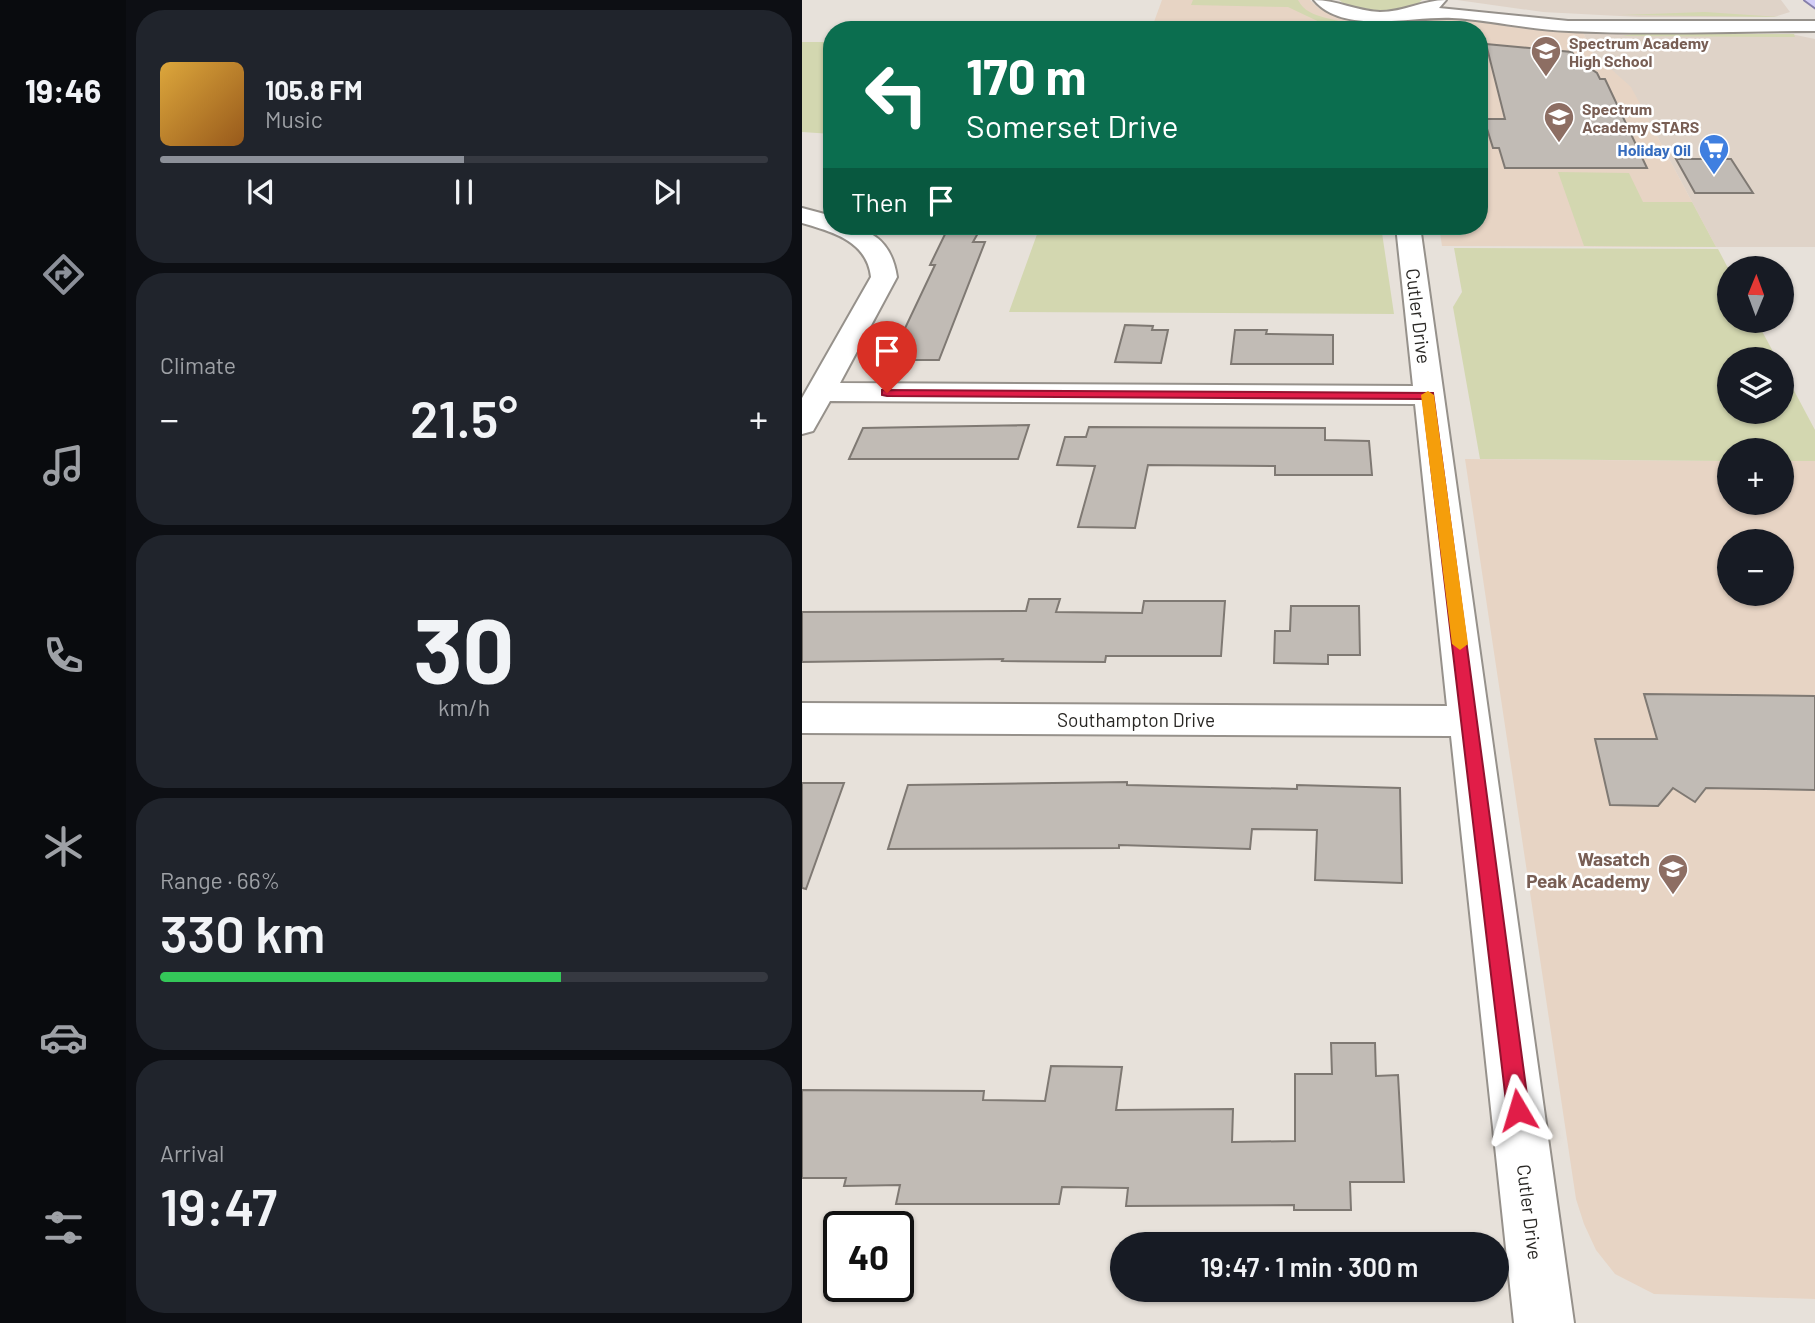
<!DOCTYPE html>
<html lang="en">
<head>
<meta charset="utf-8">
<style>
	:root { --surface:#171b24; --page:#20242c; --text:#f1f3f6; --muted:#9ea1a6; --line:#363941; --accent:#8c9099 }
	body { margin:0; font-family:Barlow,sans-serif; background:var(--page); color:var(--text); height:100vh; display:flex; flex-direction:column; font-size:26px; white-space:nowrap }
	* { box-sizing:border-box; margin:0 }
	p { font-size:23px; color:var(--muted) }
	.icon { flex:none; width:38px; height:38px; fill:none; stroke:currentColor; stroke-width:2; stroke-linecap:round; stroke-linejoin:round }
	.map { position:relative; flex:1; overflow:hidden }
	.details { display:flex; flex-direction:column; gap:10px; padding:10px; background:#0d0f14; width:676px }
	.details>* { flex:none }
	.guide { position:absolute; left:21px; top:21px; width:665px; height:214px; border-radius:28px; box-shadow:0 2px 5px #0004; background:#0b6e4f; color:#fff; overflow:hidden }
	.needle { width:46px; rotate:1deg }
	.tools { position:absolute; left:915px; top:256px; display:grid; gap:14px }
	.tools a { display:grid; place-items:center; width:77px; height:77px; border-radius:50%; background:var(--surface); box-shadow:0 2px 5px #0004; font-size:35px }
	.speed { position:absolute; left:21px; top:1211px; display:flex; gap:14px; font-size:35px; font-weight:700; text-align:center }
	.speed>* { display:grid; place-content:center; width:91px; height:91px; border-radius:50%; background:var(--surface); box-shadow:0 2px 5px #0004; line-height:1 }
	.speed .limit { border:4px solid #111; border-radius:10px; background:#fff; color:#111 }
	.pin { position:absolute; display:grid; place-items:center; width:60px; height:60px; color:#fff; margin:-72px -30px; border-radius:50% 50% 50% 0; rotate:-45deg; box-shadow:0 0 7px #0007 }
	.pin .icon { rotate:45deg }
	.me { position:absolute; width:77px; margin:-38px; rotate:353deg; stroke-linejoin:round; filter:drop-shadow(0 0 5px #0008) }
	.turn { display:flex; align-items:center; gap:24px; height:147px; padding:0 28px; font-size:32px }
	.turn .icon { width:91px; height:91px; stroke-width:2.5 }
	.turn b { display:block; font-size:49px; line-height:60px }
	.then { display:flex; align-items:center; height:66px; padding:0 28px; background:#0003; gap:14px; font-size:26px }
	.big { font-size:52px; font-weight:600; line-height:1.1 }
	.details .tile { flex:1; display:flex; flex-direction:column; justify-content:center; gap:10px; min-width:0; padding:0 24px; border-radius:28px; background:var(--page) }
	.details .dial { align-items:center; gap:0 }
	.dial b { font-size:91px; line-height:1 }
	.song { display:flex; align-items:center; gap:21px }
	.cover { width:84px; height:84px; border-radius:10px; background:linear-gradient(135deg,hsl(40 70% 55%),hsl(30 70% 35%)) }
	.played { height:7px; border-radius:4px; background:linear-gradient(90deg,var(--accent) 50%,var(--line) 50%) }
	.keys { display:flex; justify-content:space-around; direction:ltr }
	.heat { display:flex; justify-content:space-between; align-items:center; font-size:38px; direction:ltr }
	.charge { height:10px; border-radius:5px; background:linear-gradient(90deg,#34c759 66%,var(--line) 0) }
	.trip { position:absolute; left:308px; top:1232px; width:399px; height:70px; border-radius:35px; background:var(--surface); box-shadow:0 2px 5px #0004; font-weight:600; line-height:70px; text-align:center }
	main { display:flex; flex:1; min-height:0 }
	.menu { display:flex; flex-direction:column; width:126px; justify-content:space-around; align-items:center; background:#090b0e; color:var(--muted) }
	.menu .icon { width:49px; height:49px }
	.menu .on { color:var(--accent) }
	.menu b { font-size:32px; color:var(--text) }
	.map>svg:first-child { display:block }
	.built { fill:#dfd3c8 }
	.education { fill:#e7d4c4; fill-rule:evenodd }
	.green { fill:#d3d7b0 }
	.building { fill:#c1bbb5; stroke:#7f7973; stroke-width:2 }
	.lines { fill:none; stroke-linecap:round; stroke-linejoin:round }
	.minor-casing { stroke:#96918b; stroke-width:4 }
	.major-casing { stroke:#857faa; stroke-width:4 }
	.minor { fill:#fff; fill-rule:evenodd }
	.major { fill:#d3cef7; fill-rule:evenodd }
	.route { fill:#e11d48; stroke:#92132f; stroke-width:2 }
	.slow { fill:#f59e0b }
	.labels { text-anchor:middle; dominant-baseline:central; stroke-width:5; stroke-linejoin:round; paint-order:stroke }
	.far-education-label { font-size:16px; font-weight:bold; fill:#785e54; stroke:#fff; text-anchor:start }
	.far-shop-label { font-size:16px; font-weight:bold; fill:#366cbe; stroke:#fff; text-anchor:end }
	.street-label { font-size:19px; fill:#292724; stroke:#fff }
	.education-label { font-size:19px; font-weight:bold; fill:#785e54; stroke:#fff; text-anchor:end }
</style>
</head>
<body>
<main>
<nav class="menu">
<b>19:46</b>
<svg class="icon on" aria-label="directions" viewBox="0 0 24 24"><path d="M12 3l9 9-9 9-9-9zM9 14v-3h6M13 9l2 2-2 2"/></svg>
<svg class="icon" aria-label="music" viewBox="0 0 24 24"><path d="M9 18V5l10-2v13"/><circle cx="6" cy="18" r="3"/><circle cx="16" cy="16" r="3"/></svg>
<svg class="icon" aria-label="phone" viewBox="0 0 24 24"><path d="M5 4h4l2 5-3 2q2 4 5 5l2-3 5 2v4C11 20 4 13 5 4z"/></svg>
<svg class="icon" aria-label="climate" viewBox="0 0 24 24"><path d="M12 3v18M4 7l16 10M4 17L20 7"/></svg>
<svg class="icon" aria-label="car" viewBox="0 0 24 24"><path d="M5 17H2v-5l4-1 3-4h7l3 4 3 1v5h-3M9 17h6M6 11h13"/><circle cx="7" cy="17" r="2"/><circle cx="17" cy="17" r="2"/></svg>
<svg class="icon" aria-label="filters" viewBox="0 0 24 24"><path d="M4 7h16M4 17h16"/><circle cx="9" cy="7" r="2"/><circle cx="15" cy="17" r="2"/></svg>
</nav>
<section class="details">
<div class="tile">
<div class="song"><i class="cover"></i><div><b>105.8 FM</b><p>Music</p></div></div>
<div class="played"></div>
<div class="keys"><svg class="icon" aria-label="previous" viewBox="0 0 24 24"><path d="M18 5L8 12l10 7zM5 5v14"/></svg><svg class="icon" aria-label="pause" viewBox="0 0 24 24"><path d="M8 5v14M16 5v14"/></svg><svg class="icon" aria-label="next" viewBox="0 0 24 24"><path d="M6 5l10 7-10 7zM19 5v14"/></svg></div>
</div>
<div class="tile"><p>Climate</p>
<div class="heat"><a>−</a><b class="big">21.5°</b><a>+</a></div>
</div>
<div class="tile dial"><b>30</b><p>km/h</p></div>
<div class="tile"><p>Range · 66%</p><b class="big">330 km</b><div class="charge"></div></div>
<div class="tile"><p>Arrival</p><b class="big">19:47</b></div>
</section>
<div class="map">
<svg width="1014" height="1323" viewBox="0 0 1014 1323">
	<rect width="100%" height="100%" fill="#e7e1da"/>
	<path class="built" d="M655 0H979L988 12 972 17H837L741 12Z
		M781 32 989 34 1013 39V247H914L839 106 790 52Z"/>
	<path class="education" d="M360 0H508L518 9 555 21 566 30H349Z
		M644 16 781 32 790 52 829 87 914 247 640 246 637 226H677V30H602V24L606 20Z
		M663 459 927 461 928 502H980V461H1013V1299L852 1294 813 1274 794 1250 782 1224 774 1199ZM928 541H980V593H928Z"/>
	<path class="green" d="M391 0H496C507 22 538 15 554 30L526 26 486 7 389 5Z
		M537 0H620C604 18 554 15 537 0Z
		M903 12 979 17 819 15Z
		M832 34H992L993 37 819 36Z
		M0 42H30V134L0 132Z
		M756 172 827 173 841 202H890L914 247 782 246Z
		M238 226H579L592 314 207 312Z
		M652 248 916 249 927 270 928 320H954L975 359H928V411H980V368L1013 430V461H980V450H928L927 461 678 459 651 307 660 292Z"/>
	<path class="building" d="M684 44 770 52 774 59 795 73 798 79H803L845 168H703L697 148H691L682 119H703Z
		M874 159H929L951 193H893Z
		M147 226H180L171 242H183L137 360H88L133 265H128Z
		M323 325 351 326 350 330H366L359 363 313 362Z
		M433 330H465L464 334 531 335V364H429Z
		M227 425 216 459H47L61 428Z
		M287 427 523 428V440L567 441 570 475H473V466L346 465 333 528 276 527 293 466 255 465 263 437H284Z
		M227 599H258L254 612 340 613 342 601H423L419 656H304L303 662 200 661 201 659 0 662V612L224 611Z
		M489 606H557L558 655H526V664L472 663 473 631H488Z
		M842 694 1013 696V790L904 788 893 802 871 788 856 806 808 805 793 739H855Z
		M325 782V785L495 789V785L598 788 600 883 513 880 515 830 450 829 448 849 317 845V848L86 849 106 785Z
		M0 783H42L4 889 0 888Z
		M529 1043H573L574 1076 596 1075 602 1182H548L549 1210H492V1205L324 1206 326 1188 260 1187 257 1204H94L98 1185 42 1186 44 1178H0V1090L182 1091 181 1100 243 1101 249 1066 320 1067 314 1110 431 1109 430 1142 493 1141V1074H530Z"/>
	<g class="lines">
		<g class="minor-casing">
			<path id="minor" d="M512 0C535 0 554 11 578 12 602 12 621 0 644 0L637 8 766 21H1014V31C932 31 849 35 767 31 728 30 690 20 650 18 612 16 540 35 512 0Z
				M0 208 30 216V226C66 226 89 238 95 277L38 383 611 386 594 226H618L772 1323H712L649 736 0 733V703L645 706 613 404 28 401 11 431 0 434V398L69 277C65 241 31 232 0 223Z"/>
		</g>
		<g class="major-casing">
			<path id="major" d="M1003 0H1014V8Z"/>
		</g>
		<use href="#minor" class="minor"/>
		<use href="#major" class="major"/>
	</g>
	<path class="route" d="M80 390 631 393 727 1110 723 1118 716 1121 708 1118 705 1110 621 399 85 396 80 395Z"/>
	<path class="slow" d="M626 391 632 395 666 644 658 650 650 644 619 395Z"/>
	<defs>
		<g id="school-pin" transform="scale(1.575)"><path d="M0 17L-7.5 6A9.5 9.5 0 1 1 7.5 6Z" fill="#8d6e63" stroke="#fff"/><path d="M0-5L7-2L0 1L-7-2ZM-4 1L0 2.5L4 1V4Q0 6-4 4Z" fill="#fff"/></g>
		<g id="supermarket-pin" transform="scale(1.575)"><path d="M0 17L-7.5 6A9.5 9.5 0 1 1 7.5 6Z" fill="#3f7fe0" stroke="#fff"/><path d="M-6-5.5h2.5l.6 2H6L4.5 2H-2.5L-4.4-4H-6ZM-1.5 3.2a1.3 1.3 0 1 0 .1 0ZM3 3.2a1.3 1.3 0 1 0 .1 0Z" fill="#fff"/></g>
	</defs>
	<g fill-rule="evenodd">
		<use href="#school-pin" x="744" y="51"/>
		<use href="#school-pin" x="757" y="117"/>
		<use href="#supermarket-pin" x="912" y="149"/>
		<use href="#school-pin" x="871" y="869"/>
	</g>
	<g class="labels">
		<g class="far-education-label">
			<text x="767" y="42">Spectrum Academy<tspan x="767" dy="18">High School</tspan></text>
			<text x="780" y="108">Spectrum<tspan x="780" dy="18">Academy STARS</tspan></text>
		</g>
		<g class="far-shop-label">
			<text x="889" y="149">Holiday Oil</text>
		</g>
		<g class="street-label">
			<text transform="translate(617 316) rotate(83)">Cutler Drive</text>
			<text x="334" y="719">Southampton Drive</text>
			<text transform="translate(728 1212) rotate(83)">Cutler Drive</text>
		</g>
		<g class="education-label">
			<text x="848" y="858">Wasatch<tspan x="848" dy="22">Peak Academy</tspan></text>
		</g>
	</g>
</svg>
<div class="tools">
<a><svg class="needle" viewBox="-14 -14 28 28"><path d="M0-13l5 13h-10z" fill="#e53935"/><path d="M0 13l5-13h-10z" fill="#9ea1a6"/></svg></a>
<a><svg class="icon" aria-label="layers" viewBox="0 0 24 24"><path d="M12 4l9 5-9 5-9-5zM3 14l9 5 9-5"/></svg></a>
<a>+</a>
<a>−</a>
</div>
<div class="speed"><div class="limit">40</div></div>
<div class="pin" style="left:85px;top:393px;background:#d93025"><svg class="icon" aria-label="arrive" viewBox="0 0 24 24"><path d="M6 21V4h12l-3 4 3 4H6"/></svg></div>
<svg class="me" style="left:716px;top:1110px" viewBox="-20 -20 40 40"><path d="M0-17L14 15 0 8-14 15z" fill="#e11d48" stroke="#fff" stroke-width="4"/></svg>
<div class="trip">19:47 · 1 min · 300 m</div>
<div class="guide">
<div class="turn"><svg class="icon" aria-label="left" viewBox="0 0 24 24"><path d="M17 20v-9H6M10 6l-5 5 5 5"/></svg><div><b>170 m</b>Somerset Drive</div></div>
<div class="then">Then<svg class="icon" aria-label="arrive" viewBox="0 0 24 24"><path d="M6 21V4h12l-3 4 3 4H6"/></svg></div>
</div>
</div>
</main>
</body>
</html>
